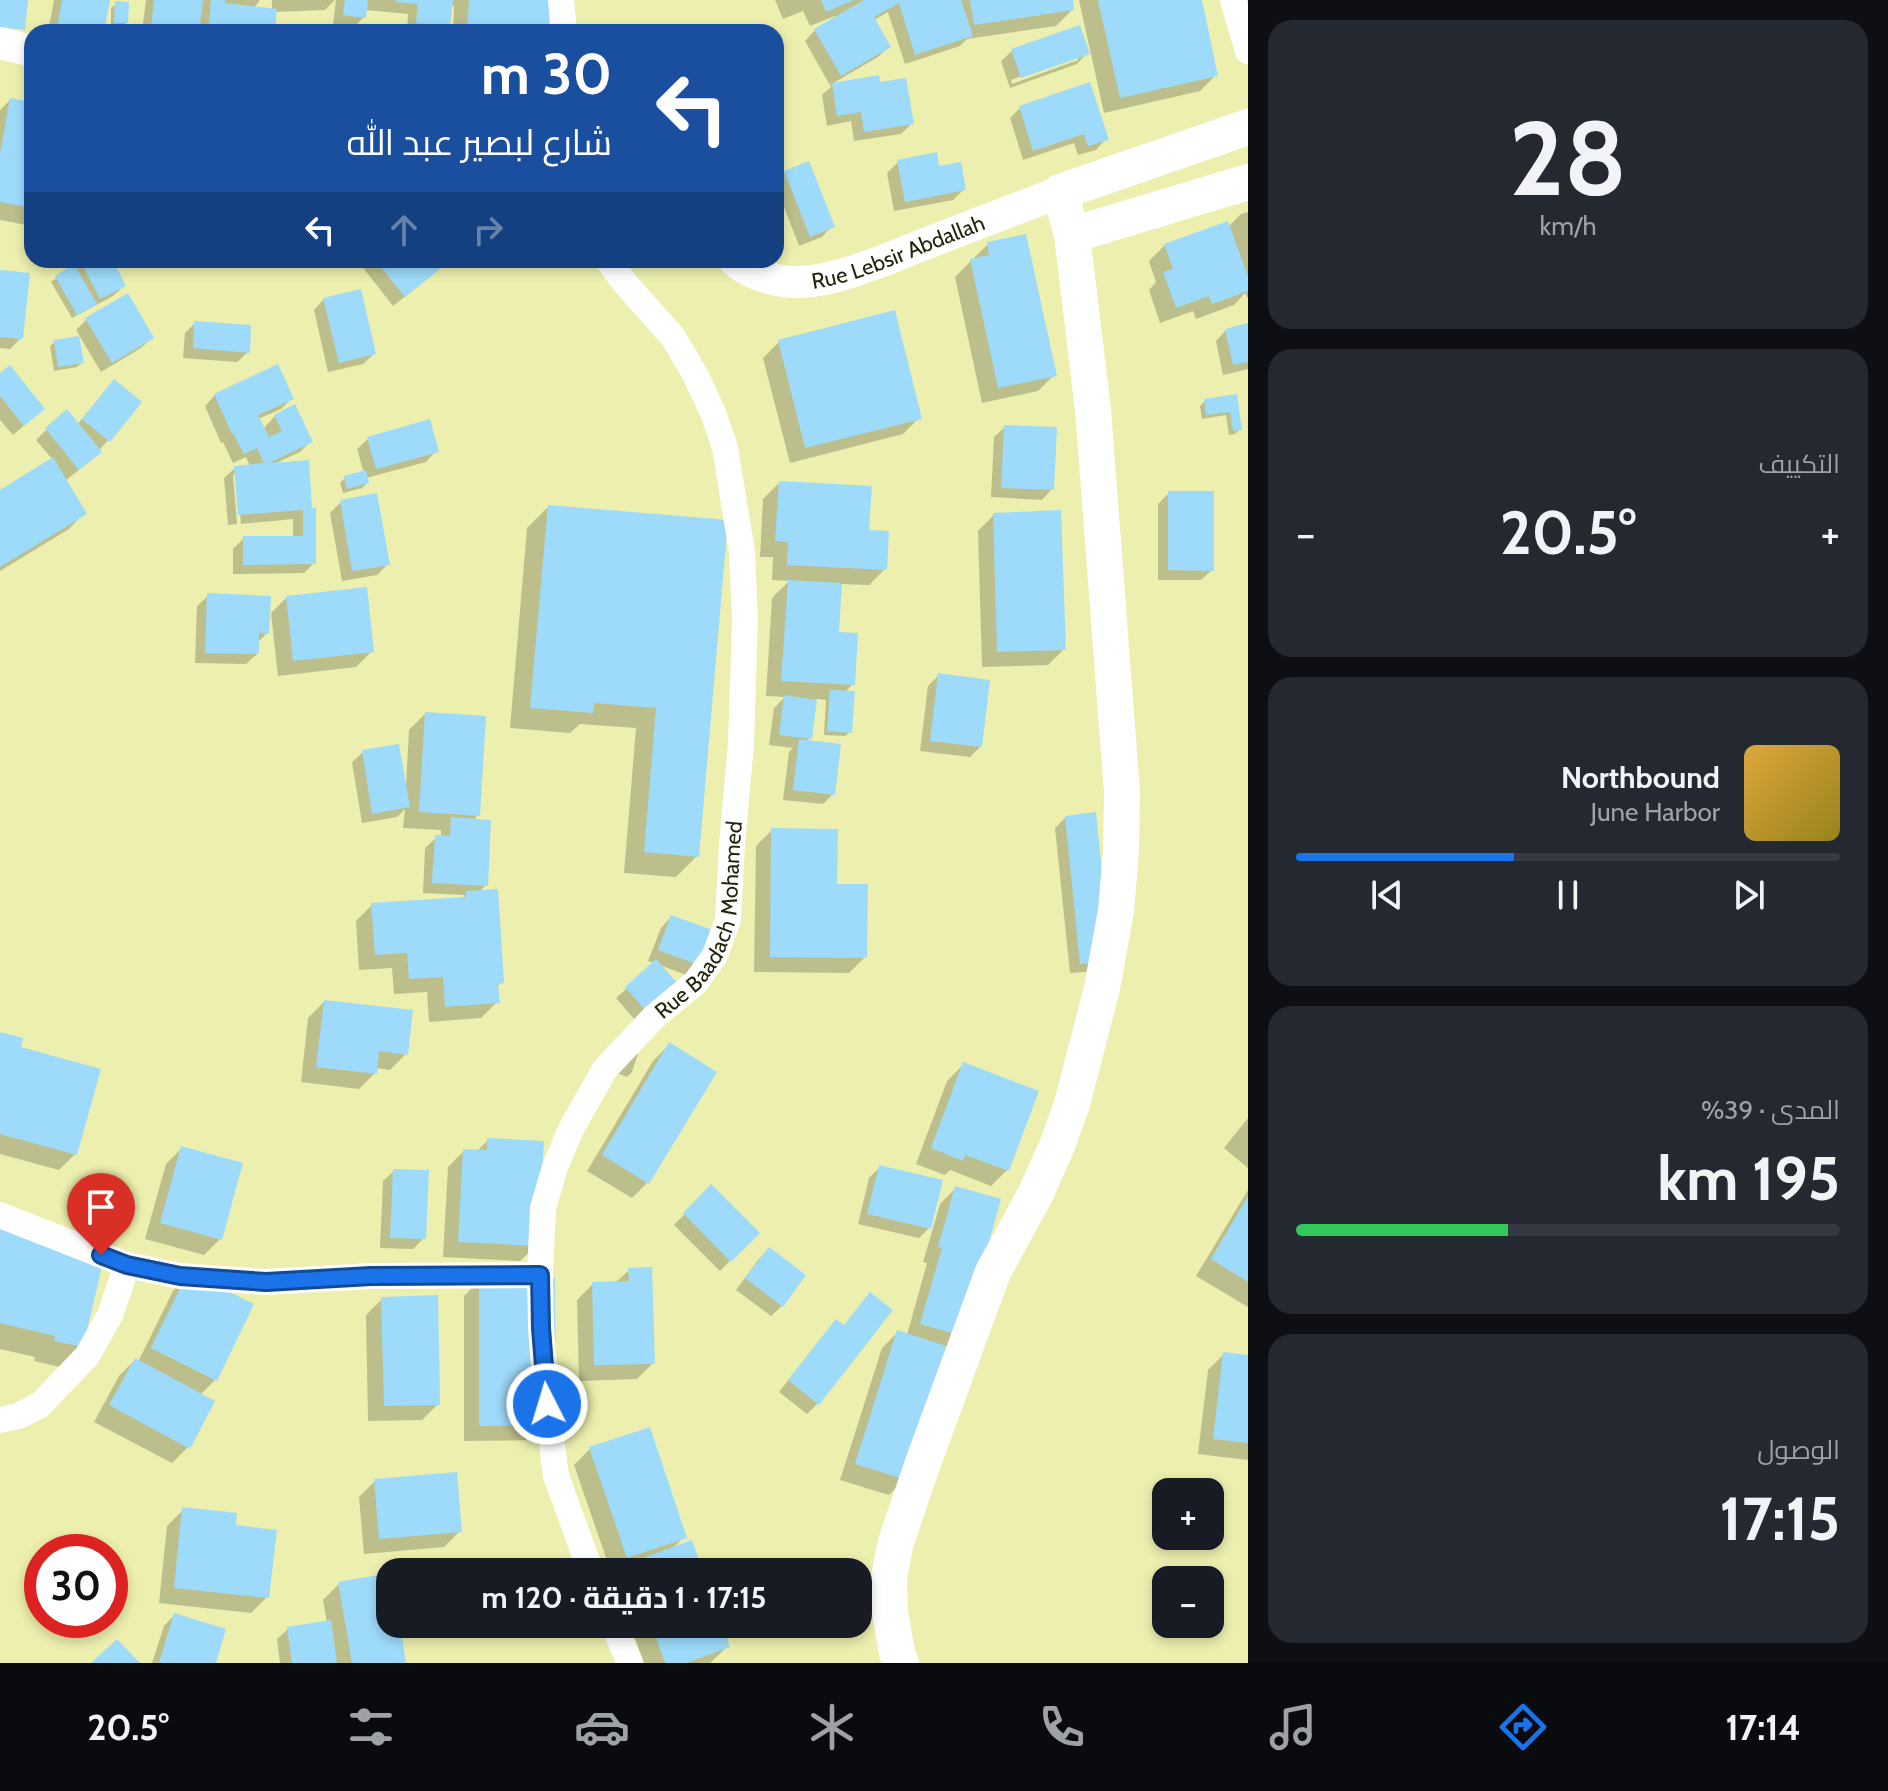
<!DOCTYPE html>
<html lang="ar">
<head>
<meta charset="utf-8">
<style>
	:root { --surface:#171b24; --page:#242831; --text:#f1f3f6; --muted:#9ea1a6; --line:#363941; --accent:#1a73e8 }
	body { margin:0; font-family:Cabin,Cairo,sans-serif; background:var(--page); color:var(--text); direction:rtl; height:100vh; display:flex; flex-direction:column; font-size:30px; white-space:nowrap }
	* { box-sizing:border-box; margin:0 }
	p { font-size:26px; color:var(--muted) }
	.icon { flex:none; width:44px; height:44px; fill:none; stroke:currentColor; stroke-width:2; stroke-linecap:round; stroke-linejoin:round }
	.map { position:relative; flex:1; overflow:hidden; direction:ltr }
	.details { display:flex; flex-direction:column; gap:20px; padding:20px; background:#0d0f14; width:640px }
	.details>* { flex:none }
	.banner { position:absolute; left:24px; top:24px; width:760px; height:244px; border-radius:24px; box-shadow:0 4px 12px #0003; direction:rtl; background:#1a4fa0; color:#fff; overflow:hidden }
	.tools { position:absolute; left:1152px; top:1478px; display:grid; gap:16px }
	.tools a { display:grid; place-items:center; width:72px; height:72px; border-radius:16px; background:var(--surface); box-shadow:0 4px 12px #0003; font-size:40px }
	.speed { position:absolute; left:24px; top:1534px; display:flex; gap:16px; font-size:40px; font-weight:700; text-align:center }
	.speed>* { display:grid; place-content:center; width:104px; height:104px; border-radius:50%; background:var(--surface); box-shadow:0 4px 12px #0003; line-height:1 }
	.speed .limit { border:12px solid #d22; background:#fff; color:#111 }
	.pin { position:absolute; display:grid; place-items:center; width:68px; height:68px; color:#fff; margin:-82px -34px; border-radius:50% 50% 50% 0; rotate:-45deg; box-shadow:0 0 8px #0007 }
	.pin .icon { rotate:45deg }
	.me { position:absolute; width:88px; margin:-44px; rotate:355deg; stroke-linejoin:round; filter:drop-shadow(0 0 6px #0008) }
	.turn { display:flex; align-items:center; gap:28px; height:168px; padding:0 40px; font-size:36px }
	.turn .icon { width:104px; height:104px; stroke-width:2.5 }
	.turn b { display:block; font-size:56px; line-height:68px }
	.lanes { display:flex; align-items:center; height:76px; padding:0 40px; background:#0003; justify-content:center; gap:40px; direction:ltr }
	.lanes .off { opacity:.35 }
	.big { font-size:60px; font-weight:700; line-height:1.1 }
	.details .tile { flex:1; display:flex; flex-direction:column; justify-content:center; gap:12px; min-width:0; padding:0 28px; border-radius:24px; background:var(--page) }
	.details .dial { align-items:center; gap:0 }
	.dial b { font-size:104px; line-height:1 }
	.song { display:flex; align-items:center; gap:24px }
	.cover { width:96px; height:96px; border-radius:12px; background:linear-gradient(135deg,hsl(40 70% 55%),hsl(50 70% 35%)) }
	.played { height:8px; border-radius:4px; background:linear-gradient(90deg,var(--accent) 40%,var(--line) 40%) }
	.keys { display:flex; justify-content:space-around; direction:ltr }
	.heat { display:flex; justify-content:space-between; align-items:center; font-size:44px; direction:ltr }
	.charge { height:12px; border-radius:6px; background:linear-gradient(90deg,#34c759 39%,var(--line) 0) }
	.trip { position:absolute; left:376px; top:1558px; width:496px; height:80px; border-radius:24px; background:var(--surface); box-shadow:0 4px 12px #0003; font-weight:700; line-height:80px; text-align:center; direction:rtl }
	.tab-bar { display:flex; height:128px; justify-content:space-around; align-items:center; background:#090b0e; color:var(--muted) }
	.tab-bar .icon { width:56px; height:56px }
	.tab-bar .on { color:var(--accent) }
	.tab-bar b { font-size:36px; color:var(--text) }
	main { display:flex; flex:1; min-height:0 }
	.map>svg:first-child { display:block }
	.shadow { fill:#0003; fill-rule:evenodd }
	.building { fill:#9edbfa }
	.lines { fill:none; stroke-linecap:round; stroke-linejoin:round }
	.minor { stroke:#fff; stroke-width:26 }
	.tertiary { stroke:#fff; stroke-width:32 }
	.secondary { stroke:#fff; stroke-width:36 }
	.route-casing { stroke:#114b97; stroke-width:20 }
	.route { stroke:#1a73e8; stroke-width:14 }
	.labels { text-anchor:middle; dominant-baseline:central; stroke-width:8; stroke-linejoin:round; paint-order:stroke }
	.street-label { font-size:22px; fill:#24240b; stroke:#fff }
</style>
</head>
<body>
<main>
<section class="details">
<div class="tile dial"><b>28</b><p>km/h</p></div>
<div class="tile"><p>التكييف</p>
<div class="heat"><a>−</a><b class="big">20.5°</b><a>+</a></div>
</div>
<div class="tile">
<div class="song"><i class="cover"></i><div><b>Northbound</b><p>June Harbor</p></div></div>
<div class="played"></div>
<div class="keys"><svg class="icon" aria-label="previous" viewBox="0 0 24 24"><path d="M18 5L8 12l10 7zM5 5v14"/></svg><svg class="icon" aria-label="pause" viewBox="0 0 24 24"><path d="M8 5v14M16 5v14"/></svg><svg class="icon" aria-label="next" viewBox="0 0 24 24"><path d="M6 5l10 7-10 7zM19 5v14"/></svg></div>
</div>
<div class="tile"><p>المدى · 39%</p><b class="big">195 km</b><div class="charge"></div></div>
<div class="tile"><p>الوصول</p><b class="big">17:15</b></div>
</section>
<div class="map">
<svg width="1248" height="1663" viewBox="0 0 1248 1663">
	<rect width="100%" height="100%" fill="#ecefae"/>
	<path class="shadow" d="M54 0H108L102 32H48Z
		M146 0H201L200 4 204 0H260L254 8 272 10V0H335L325 10 275 12 273 32H199L200 29 197 32H142Z
		M336 0H548L547 32H453L454 6H450L448 26 442 32H407L408 14 365 10 364 17 354 27 333 25Z
		M775 0H1071L1072 10 1056 26 967 39 960 46 905 64 888 12 874 20 889 47 878 57 830 85 878 78 879 84 912 123 901 134 854 141 851 121 827 126 822 95 831 87 805 41 815 30 836 18 835 16 810 26 803 11 783 19Z
		M1079 0H1199L1216 75 1200 91 1104 113Z
		M116 4 126 23 121 27H111V8Z
		M1012 51 1087 53 1077 64 1010 88 1001 61ZM1078 56V60L1012 84 1011 80Z
		M10 100 32 104V226L0 220V110Z
		M1020 108 1106 139 1096 150 1078 155 1074 143 1023 160 1010 118Z
		M898 162 938 169 964 189 953 200 894 211 887 173Z
		M785 172 832 226 822 237 799 246 776 186V182Z
		M1248 212V298L1245 293 1234 305 1196 319 1193 311 1160 323 1149 290 1156 282 1149 261 1165 245 1228 227 1241 214Z
		M988 244 1054 375 1038 391 982 403 955 277Z
		M81 260H111L124 286 113 296 72 318 51 282Z
		M357 260H445L436 272 393 306Z
		M0 272 21 338 10 349 0 348Z
		M324 299 374 354 363 364 328 372 314 310Z
		M87 319 152 338 141 348 101 372 76 330Z
		M195 323 248 352 237 362 183 358 185 333Z
		M1248 325V369L1223 375 1216 341 1226 330Z
		M55 342 82 362 77 367 54 371 50 346Z
		M779 342 919 418 903 434 790 463 763 358Z
		M0 376 43 409 13 435 0 420Z
		M104 392 108 440 89 462 65 481 84 513 69 529 0 571V492L53 460 36 440 47 429 77 425Z
		M215 395 291 399 281 409 258 419 263 429 275 416 311 441 300 452 274 464 307 462 314 563 304 573 233 574V549L244 538H293V519L241 524 237 474H233L237 524 228 525 224 478 235 468 250 466 246 457 233 463 223 442 221 443 205 406Z
		M1236 396 1240 429 1235 434 1229 435 1226 415 1202 419 1200 406 1205 401Z
		M1005 427 1052 489 1042 500 991 497 994 437Z
		M368 439 436 451 426 462 366 478 367 483 362 488 343 493 340 483 345 478 364 473 357 449Z
		M779 483 867 532 885 569 869 585 840 584 837 634 853 684 845 692 850 732 845 736 824 735 826 700 816 699 810 738 806 742 833 794 823 804 783 800 789 752 793 748 769 745 774 708 785 697 766 696 772 598 789 581 772 580 773 557H760L763 499Z
		M1169 493 1212 570 1201 580H1158V504Z
		M341 502 388 564 377 575 342 581 330 513Z
		M548 507 726 522 697 856 676 877 624 873 636 728 580 724 570 733 510 728 527 528Z
		M994 515 1064 649 1048 665 982 667 978 531Z
		M208 596 267 633 257 643V654L246 664 195 663 197 606Z
		M287 597 372 651 356 667 278 676 271 613Z
		M939 675 980 747 970 757 920 751 928 686Z
		M425 714 478 815 473 821 486 885 478 893 502 982 496 988 497 1002 481 1018 429 1022 427 992 394 994 392 968 359 970 356 921 372 905 460 900 465 895 423 893 425 848 436 838H441V830L403 828 405 809 397 817 362 823 352 762 363 752 406 786 409 730Z
		M1066 817 1098 971 1070 973 1055 828Z
		M772 830 835 885 865 957 849 973 754 972 756 846Z
		M671 917 712 932 689 976 657 964 675 984 636 1021 616 998 655 963 648 961 661 928Z
		M324 1002 406 1054 390 1070 376 1068 375 1073 359 1089 301 1082 308 1018Z
		M0 1034 18 1048 75 1154 59 1170 0 1154Z
		M669 1045 648 1182 632 1198 587 1171 653 1061Z
		M622 1048 638 1054 632 1072 627 1077 611 1071Z
		M963 1065 1007 1170 991 1186 950 1170 945 1175 916 1164 947 1081Z
		M1248 1118V1168L1224 1148Z
		M488 1140 537 1245 520 1261 443 1257 448 1167 464 1151 476 1152Z
		M182 1148 220 1239 204 1255 145 1239 166 1164Z
		M880 1167 929 1228 919 1238 858 1224 869 1178Z
		M394 1171 424 1238 413 1249 380 1248 383 1181Z
		M711 1187 757 1233 720 1271 674 1225Z
		M956 1188 999 1200 905 1479 889 1495 840 1480 882 1348 898 1332 907 1335 927 1263 923 1262 940 1204Z
		M1248 1190V1307L1196 1276Z
		M0 1223 81 1346 60 1367 34 1361 35 1357 0 1349Z
		M769 1249 782 1306 771 1316 736 1290 758 1260Z
		M629 1270 653 1363 637 1379 579 1381 577 1300 593 1284 615 1283Z
		M189 1275 215 1380 200 1395 188 1447 172 1463 94 1422 119 1376 135 1360 138 1362 173 1291Z
		M480 1280 554 1424 538 1440 464 1441V1296Z
		M382 1299 438 1404 422 1420 368 1421 366 1315Z
		M836 1321 818 1403 807 1414 779 1392 826 1332Z
		M1224 1354 1248 1357V1460L1198 1454 1208 1370Z
		M590 1449 684 1537 673 1548 701 1572H622L627 1567 611 1572 574 1465Z
		M375 1481 460 1531 444 1547 364 1554 359 1497Z
		M183 1510 234 1527 267 1597 251 1613 159 1603 167 1526Z
		M390 1579V1624H398L404 1663H280L277 1639 288 1629 327 1623 323 1600 339 1584Z
		M174 1615 214 1663H152L164 1626Z
		M630 1624H720L728 1646 710 1663H644Z"/>
	<path class="building" d="M0 0H28L25 30 0 27Z
		M62 0H110L104 32H56Z
		M154 0H203L199 32 151 27Z
		M211 0H225V3L277 9 275 32H208Z
		M345 0H368L366 18 343 15Z
		M396 0H453L450 27 416 23 418 4 396 2Z
		M469 0H550L549 32H467Z
		M821 0H854L826 12Z
		M864 0H961L973 36 915 55 899 3 874 17 891 47 841 76 814 29Z
		M970 0H1073L1074 10 974 25Z
		M1098 0H1202L1218 76 1120 98Z
		M115 1 129 2 128 23H114Z
		M1080 25 1090 54 1021 78 1011 49Z
		M879 75 880 82 906 78 914 124 864 132 861 112 837 116 832 83Z
		M1090 82 1109 140 1088 146 1084 134 1033 151 1019 106Z
		M10 98 32 102V208L0 202V154Z
		M937 152 939 166 961 162 966 190 905 202 897 160Z
		M809 161 835 227 810 237 784 171Z
		M1228 221 1248 277V291L1212 304 1209 296 1176 308 1163 272 1173 269 1164 244Z
		M1026 234 1057 376 998 388 970 259 989 255 987 242Z
		M80 260H113L126 286 100 299Z
		M375 260H451L405 297Z
		M74 264 97 304 77 315 55 276Z
		M0 270 30 273 23 339 0 337Z
		M361 289 376 354 339 363 323 298Z
		M128 293 154 338 112 363 85 318Z
		M895 310 922 419 805 448 778 340Z
		M194 321 251 325 250 353 193 348Z
		M1248 323V362L1233 365 1225 329Z
		M79 336 84 363 58 367 54 340Z
		M278 364 294 399 258 415 269 437 282 431 274 415 295 404 313 442 269 463 309 460 312 508 316 507V564L243 565V536H303V510L238 515 234 466 264 463 257 448 244 454 233 433 232 434 214 394Z
		M10 365 45 409 24 426 0 396V373Z
		M114 379 142 402 110 442 82 419Z
		M1237 394 1242 430 1233 431 1230 412 1206 415 1204 399Z
		M67 409 102 452 79 470 45 428Z
		M430 419 439 452 376 469 367 437Z
		M1004 425 1057 427 1054 490 1001 488Z
		M53 457 87 514 0 567V490Z
		M366 470 369 483 347 489 344 476Z
		M779 481 872 486 869 530 889 531 887 570 787 565 788 542 775 541Z
		M1168 491H1214V571L1168 570Z
		M377 493 390 565 352 571 340 500Z
		M548 505 728 520 699 857 644 852 656 708 594 703 593 713 530 708Z
		M1061 510 1066 650 997 652 993 513Z
		M788 580 842 583 839 632 858 633 855 685 781 681Z
		M367 587 374 652 293 661 286 596Z
		M207 593 271 596 269 634 259 633V654L205 653Z
		M938 673 990 680 982 747 930 741Z
		M830 690 855 691 852 733 827 731Z
		M784 695 817 700 812 739 779 735Z
		M425 712 486 716 480 816 419 812Z
		M799 739 841 744 835 795 793 790Z
		M399 744 410 807 372 814 362 750Z
		M1096 812 1111 961 1080 964 1065 816Z
		M451 817 491 820 488 886 432 883 435 835 450 836Z
		M771 828 838 829 837 884H868L867 958 770 957Z
		M498 889 504 983 498 984 500 1003 445 1007 443 977 409 979 407 953 375 955 371 903 466 897V891Z
		M671 915 715 931 701 966 658 950Z
		M656 959 678 984 647 1012 625 987Z
		M324 1000 413 1010 408 1055 379 1051 377 1074 316 1067Z
		M0 1032 23 1038 21 1047 101 1069 77 1155 0 1134Z
		M669 1042 717 1072 649 1184 602 1155Z
		M963 1062 1039 1091 1009 1171 965 1155 963 1161 931 1148Z
		M487 1138 544 1141 538 1246 458 1242 463 1149 487 1150Z
		M181 1146 243 1163 222 1240 160 1223Z
		M879 1165 943 1180 931 1229 867 1214Z
		M393 1169 429 1170 426 1239 390 1238Z
		M711 1184 760 1233 731 1262 683 1213Z
		M955 1186 1001 1199 963 1336 920 1324 942 1248 938 1247Z
		M1248 1196V1282L1211 1259Z
		M0 1221 107 1246 83 1347 54 1341 55 1336 0 1323Z
		M769 1247 806 1275 783 1307 745 1278Z
		M652 1267 655 1364 594 1365 592 1282 629 1281 628 1268Z
		M188 1272 254 1304 217 1381 151 1348Z
		M479 1278H555L556 1425 479 1426Z
		M870 1292 893 1310 819 1405 788 1380 836 1319 844 1325Z
		M438 1295 440 1405 384 1406 381 1297Z
		M897 1330 949 1347 906 1480 855 1464Z
		M1223 1352 1248 1355V1443L1213 1439Z
		M135 1358 215 1401 190 1449 109 1405Z
		M650 1427 687 1538 627 1558 589 1447Z
		M457 1472 462 1532 379 1539 374 1479Z
		M182 1507 237 1513 236 1525 277 1530 269 1598 174 1588Z
		M692 1540 703 1572H632L629 1563Z
		M390 1573V1624H400L406 1663H352L338 1582Z
		M174 1613 226 1629 216 1663H159Z
		M331 1620 337 1663H292L287 1627Z
		M651 1624H722L730 1647 686 1663H665Z
		M117 1639 140 1663H91Z"/>
	<g class="lines">
		<g class="minor">
			<path d="M561 0 564 32"/>
			<path d="M1233 0 1248 51"/>
			<path d="M0 1215 127 1265 180 1276 266 1282 371 1276 540 1275"/>
			<path d="M0 1420 18 1416 40 1405 87 1356 110 1315 127 1265"/>
			<path id="s1" d="M591 1572 556 1476 547 1404 541 1328 540 1275 543 1208 555 1167 571 1129 605 1069 654 1017 696 982 715 955 728 920 732 844 741 744 745 618 742 552 725 448 714 415 696 376 673 337 624 282 608 260"/>
			<path d="M613 1624 630 1663"/>
		</g>
		<g class="tertiary">
			<path d="M0 43 32 51"/>
			<path id="s2" d="M734 260C748 273 772 281 791 282 831 284 885 260 922 245 968 227 1014 210 1060 192"/>
		</g>
		<path class="secondary" d="M1072 235 1248 182
			M901 1663 897 1653 890 1612 889 1577 896 1542 924 1460 993 1272 1035 1195 1057 1146 1072 1104 1102 988 1116 911 1121 851 1122 792 1093 410 1072 235 1060 192 1248 127"/>
	</g>
	<g class="lines">
		<g class="route-casing">
			<path id="route" d="M101 1255 127 1265 180 1276 266 1282 371 1276 540 1275 541 1328 547 1404"/>
		</g>
		<use href="#route" class="route"/>
	</g>
	<g class="labels">
		<g class="street-label">
			<text stroke="none"><textPath href="#s2" startOffset="174">Rue Lebsir Abdallah</textPath></text>
			<text stroke="none"><textPath href="#s1" startOffset="710">Rue Baadach Mohamed</textPath></text>
		</g>
	</g>
</svg>
<div class="tools">
<a>+</a>
<a>−</a>
</div>
<div class="speed"><div class="limit">30</div></div>
<div class="pin" style="left:101px;top:1255px;background:#d93025"><svg class="icon" aria-label="arrive" viewBox="0 0 24 24"><path d="M6 21V4h12l-3 4 3 4H6"/></svg></div>
<svg class="me" style="left:547px;top:1404px" viewBox="-20 -20 40 40"><circle r="17" fill="#1a73e8" stroke="#fff" stroke-width="3"/><path d="M0-11L8 9 0 5-8 9z" fill="#fff"/></svg>
<div class="trip">17:15 · 1 دقيقة · 120 m</div>
<div class="banner">
<div class="turn"><svg class="icon" aria-label="left" viewBox="0 0 24 24"><path d="M17 20v-9H6M10 6l-5 5 5 5"/></svg><div><b>30 m</b>شارع لبصير عبد الله</div></div>
<div class="lanes"><svg class="icon" aria-label="left" viewBox="0 0 24 24"><path d="M17 20v-9H6M10 6l-5 5 5 5"/></svg><svg class="icon off" aria-label="ahead" viewBox="0 0 24 24"><path d="M12 20V5M6 11l6-6 6 6"/></svg><svg class="icon off" aria-label="right" viewBox="0 0 24 24"><path d="M7 20v-9h11M14 6l5 5-5 5"/></svg></div>
</div>
</div>
</main>
<nav class="tab-bar">
<b>17:14</b>
<svg class="icon on" aria-label="directions" viewBox="0 0 24 24"><path d="M12 3l9 9-9 9-9-9zM9 14v-3h6M13 9l2 2-2 2"/></svg>
<svg class="icon" aria-label="music" viewBox="0 0 24 24"><path d="M9 18V5l10-2v13"/><circle cx="6" cy="18" r="3"/><circle cx="16" cy="16" r="3"/></svg>
<svg class="icon" aria-label="phone" viewBox="0 0 24 24"><path d="M5 4h4l2 5-3 2q2 4 5 5l2-3 5 2v4C11 20 4 13 5 4z"/></svg>
<svg class="icon" aria-label="climate" viewBox="0 0 24 24"><path d="M12 3v18M4 7l16 10M4 17L20 7"/></svg>
<svg class="icon" aria-label="car" viewBox="0 0 24 24"><path d="M5 17H2v-5l4-1 3-4h7l3 4 3 1v5h-3M9 17h6M6 11h13"/><circle cx="7" cy="17" r="2"/><circle cx="17" cy="17" r="2"/></svg>
<svg class="icon" aria-label="filters" viewBox="0 0 24 24"><path d="M4 7h16M4 17h16"/><circle cx="9" cy="7" r="2"/><circle cx="15" cy="17" r="2"/></svg>
<b>20.5°</b>
</nav>
</body>
</html>
